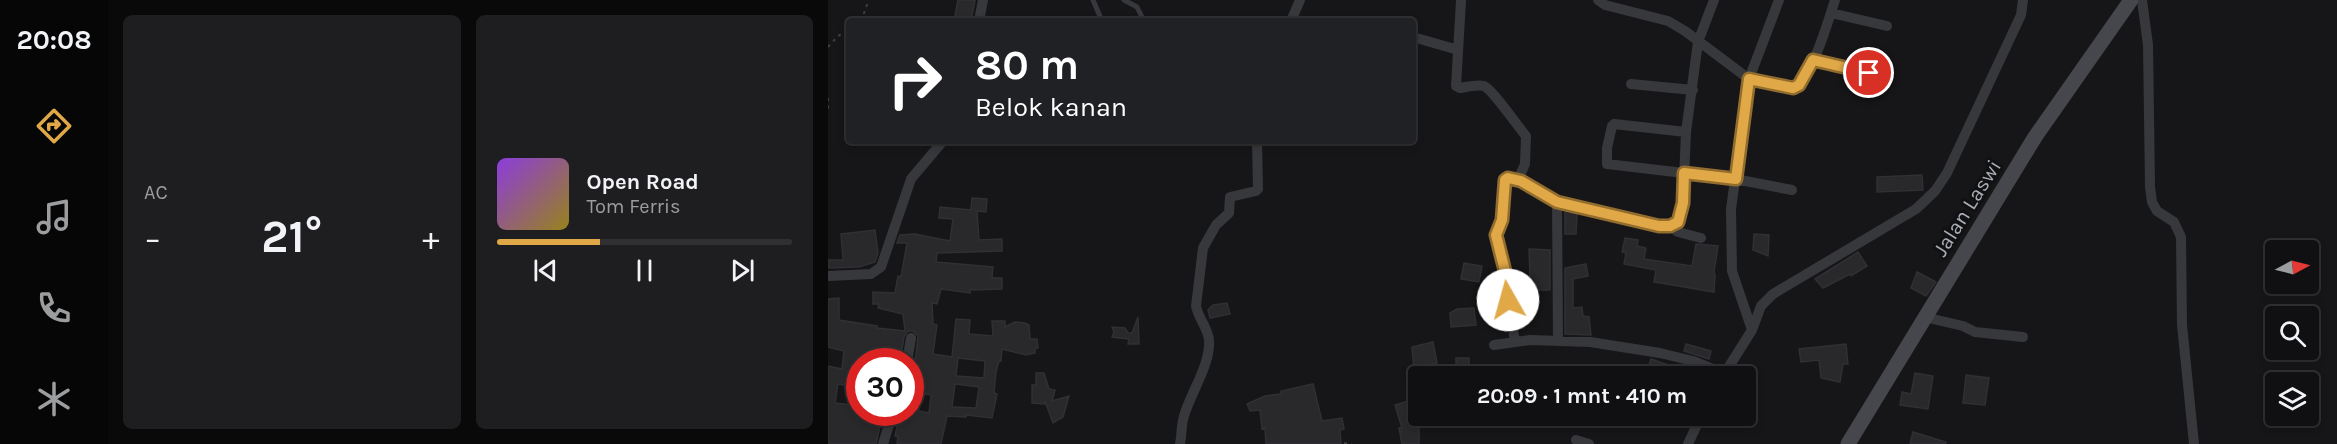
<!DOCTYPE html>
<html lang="id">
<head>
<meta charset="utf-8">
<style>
	:root { --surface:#101012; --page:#1e1e20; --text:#f1f3f6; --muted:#9c9d9f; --line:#303032; --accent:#e0a846 }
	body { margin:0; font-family:Karla,sans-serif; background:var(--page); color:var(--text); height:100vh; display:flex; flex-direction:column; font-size:22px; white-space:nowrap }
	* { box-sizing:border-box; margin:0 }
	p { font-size:20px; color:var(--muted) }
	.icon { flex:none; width:33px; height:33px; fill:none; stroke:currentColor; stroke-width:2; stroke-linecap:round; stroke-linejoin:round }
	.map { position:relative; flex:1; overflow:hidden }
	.sheet { display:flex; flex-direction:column; gap:15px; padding:15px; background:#09090a; width:720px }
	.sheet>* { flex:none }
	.hud { position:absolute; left:18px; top:18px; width:570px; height:126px; border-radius:6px; box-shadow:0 3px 9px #0003,0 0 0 2px var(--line); background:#202124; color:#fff; overflow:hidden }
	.needle { width:39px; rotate:83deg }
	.buttons { position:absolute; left:1437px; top:240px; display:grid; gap:12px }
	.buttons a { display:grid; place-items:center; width:54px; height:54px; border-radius:6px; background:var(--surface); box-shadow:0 3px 9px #0003,0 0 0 2px var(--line); font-size:30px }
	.speed { position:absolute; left:18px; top:348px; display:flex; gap:12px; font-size:30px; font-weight:700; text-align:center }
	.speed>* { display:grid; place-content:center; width:78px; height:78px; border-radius:50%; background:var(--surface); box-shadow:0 3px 9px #0003,0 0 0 2px var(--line); line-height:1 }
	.speed .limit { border:9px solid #d22; background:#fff; color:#111 }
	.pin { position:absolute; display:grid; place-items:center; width:51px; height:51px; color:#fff; margin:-26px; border:3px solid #fff; border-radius:50%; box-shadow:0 2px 6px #0007 }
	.me { position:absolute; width:66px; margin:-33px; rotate:353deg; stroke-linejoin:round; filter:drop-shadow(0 0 4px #0008) }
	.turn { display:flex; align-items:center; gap:21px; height:126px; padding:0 30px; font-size:27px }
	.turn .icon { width:78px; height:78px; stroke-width:2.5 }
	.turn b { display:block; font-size:42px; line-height:51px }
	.big { font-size:45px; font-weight:700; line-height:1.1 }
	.sheet .tile { flex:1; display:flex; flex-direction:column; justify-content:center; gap:9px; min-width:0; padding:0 21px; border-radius:9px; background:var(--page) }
	.song { display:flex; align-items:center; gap:18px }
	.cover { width:72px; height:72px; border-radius:9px; background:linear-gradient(135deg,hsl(270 70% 55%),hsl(50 70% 35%)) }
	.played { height:6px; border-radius:3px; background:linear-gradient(90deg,var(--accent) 35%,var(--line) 35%) }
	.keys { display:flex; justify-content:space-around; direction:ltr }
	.heat { display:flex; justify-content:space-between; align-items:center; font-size:33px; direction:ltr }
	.sheet .tiles { flex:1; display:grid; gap:15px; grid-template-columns:repeat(2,1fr) }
	.trip { position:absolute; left:580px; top:366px; width:348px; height:60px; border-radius:6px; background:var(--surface); box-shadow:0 3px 9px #0003,0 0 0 2px var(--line); font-weight:700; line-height:60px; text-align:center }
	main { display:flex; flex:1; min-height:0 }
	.dock { display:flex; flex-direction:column; width:108px; justify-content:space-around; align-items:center; background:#060607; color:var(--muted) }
	.dock .icon { width:42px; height:42px }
	.dock .selected { color:var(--accent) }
	.dock b { font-size:27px; color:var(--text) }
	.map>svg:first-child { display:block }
	.building { fill:#29292c; stroke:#303034; stroke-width:1.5; fill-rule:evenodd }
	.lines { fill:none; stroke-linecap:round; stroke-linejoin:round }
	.path { stroke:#3e3f43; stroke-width:2; stroke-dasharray:3 4.5; stroke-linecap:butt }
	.lane { stroke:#37383c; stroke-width:5 }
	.street { stroke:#37383c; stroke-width:10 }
	.secondary { stroke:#46474c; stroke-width:15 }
	.route-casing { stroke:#926d2e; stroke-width:15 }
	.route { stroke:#e0a846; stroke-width:10 }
	.labels { text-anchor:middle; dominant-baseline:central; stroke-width:6; stroke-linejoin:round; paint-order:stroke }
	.street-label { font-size:21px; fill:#a9aeb6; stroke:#111113 }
</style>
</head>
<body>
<main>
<nav class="dock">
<b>20:08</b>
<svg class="icon selected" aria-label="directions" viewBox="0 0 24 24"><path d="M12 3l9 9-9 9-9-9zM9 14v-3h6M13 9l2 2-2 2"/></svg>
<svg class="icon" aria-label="music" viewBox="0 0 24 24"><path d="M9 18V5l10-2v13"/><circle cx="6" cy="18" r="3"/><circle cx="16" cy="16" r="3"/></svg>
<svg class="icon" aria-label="phone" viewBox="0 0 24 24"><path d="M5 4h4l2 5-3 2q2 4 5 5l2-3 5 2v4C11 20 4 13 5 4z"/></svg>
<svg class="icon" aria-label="climate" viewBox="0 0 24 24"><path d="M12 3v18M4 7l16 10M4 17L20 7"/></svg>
</nav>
<section class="sheet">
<div class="tiles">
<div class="tile"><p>AC</p>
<div class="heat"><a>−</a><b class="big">21°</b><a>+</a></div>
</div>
<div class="tile">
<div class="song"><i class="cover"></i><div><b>Open Road</b><p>Tom Ferris</p></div></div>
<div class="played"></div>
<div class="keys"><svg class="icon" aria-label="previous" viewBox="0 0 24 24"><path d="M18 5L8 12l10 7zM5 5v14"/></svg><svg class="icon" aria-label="pause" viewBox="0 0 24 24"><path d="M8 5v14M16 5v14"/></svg><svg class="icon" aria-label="next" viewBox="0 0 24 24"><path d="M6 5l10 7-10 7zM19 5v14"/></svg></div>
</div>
</div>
</section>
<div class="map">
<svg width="1509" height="444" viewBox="0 0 1509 444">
	<rect width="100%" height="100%" fill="#161618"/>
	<path class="building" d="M130 0H147L143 21H126Z
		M1094 175 1095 190 1049 192V177Z
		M144 198 159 199 158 212 149 211 151 240 174 239V251L109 253 108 262 165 267 164 278H174V289L142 290V293L113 289 109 304 104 303 105 324 109 325 105 354 124 357 128 319 142 320 141 334 165 336 164 321H177V327L187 322 197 323 201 325 202 339H209L210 348H207V353L198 355 174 349 173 361H171L168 372 166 393 169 394 164 418 138 415V417L119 416 113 444H69L70 437 67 436 72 412H82V409L101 413 103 395 90 393 93 374 86 373 90 336 85 331H80L76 337 72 362H32V388L10 384 7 403 32 406V412H55L48 444H0V366L14 369 16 351 0 347V299L11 298V320L49 326V328L77 331 75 314 50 308 51 304H45V292L67 293 70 276 73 277 79 243H69L72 235 87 234 122 241 125 219 111 218 112 207 143 210ZM130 358 157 361 156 378 128 376ZM127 384 151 387 148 408 124 407Z
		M737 211 749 214 748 234H737Z
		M47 230 50 253 47 262 31 267 0 268V260H15L13 234Z
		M926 234 941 235 940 256 925 250Z
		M797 238 810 240 809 246 818 248 816 259 864 266 868 244 890 246 886 272 887 275 886 292 826 282 828 270 796 264 798 253 794 252Z
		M701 249 722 250V290H701V292H687L686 277 702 276Z
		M1030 252 1039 266 1023 276 1022 274 995 288 987 279Z
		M636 263 654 266 651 282 633 279Z
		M758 264 760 276 745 279V308L754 307 755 316 761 317 763 335 737 334V268Z
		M1089 272 1108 282 1098 296 1083 288Z
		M399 303 402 314 382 318 380 310 385 305Z
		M646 308 648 325 623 327 622 313 629 309Z
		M310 317 311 344H300L301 339 284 337 286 332 284 327 297 328 300 333H304Z
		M605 342 609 363 597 365 600 376H591V380L583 382 580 371 586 370 584 347Z
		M858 344 883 351 881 359 856 351Z
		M1018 344 1020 364H1015L1012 382 993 378 991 360 973 362 971 349Z
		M628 358H641V376H617V368H628Z
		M823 359 855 370 853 376H817Z
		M208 373H216L221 389 227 390 224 401 241 396 235 417 225 423 217 401V404L204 403V385H208Z
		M1087 373 1105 376 1100 409 1072 405 1074 392 1083 394Z
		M1138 375 1161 378 1157 405 1135 403Z
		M485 384 494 421 514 418 516 429 512 430 513 444H438L437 428 434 429 432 410 422 411 419 404 437 396 453 394V391Z
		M591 398V444H574L571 428H574L567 405Z
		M1085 432 1118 442V444H1082Z"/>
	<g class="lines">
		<path class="path" d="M33 21 39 5 38 0
			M0 47 10 36 21 30
			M0 98V111
			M516 443 524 444"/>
		<path class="lane" d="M265 0 274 21
			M296 0 309 7 316 21"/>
		<path class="street" d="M770 0 777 5 840 21 857 31 921 79 965 88C984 79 1000 21 1007 0
			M1314 0 1320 45 1322 187 1324 202 1329 211 1346 222 1353 237 1354 325 1366 444
			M633 1 628 86 632 88C639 87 649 84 656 86 664 89 691 128 698 136L697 164 690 180
			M1003 13 1059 26
			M151 21 155 0
			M463 21 472 0
			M585 37 630 50
			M985 60 1041 73
			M803 84 865 90
			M858 132 786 124 784 126 779 148V164L907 179 964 190
			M729 202 730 340
			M842 226 850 232 873 238
			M0 276 43 274 53 267 83 179 115 141
			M1096 317 1135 326 1147 332 1195 337
			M924 330 904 271 903 209 921 79 951 0
			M687 342 680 300 679 279 668 235 674 220 677 180 680 178 693 181 729 202 831 226H842L850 222 855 203 858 132 870 42 886 0
			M666 345 702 340 762 342 832 353 865 361 897 374
			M79 362 83 338
			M895 376 924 330 933 306 945 294 1088 209 1107 191 1119 173 1193 15 1195 0
			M748 440 761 444
			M55 444 65 412
			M352 444C354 435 353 425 356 416 362 394 383 364 381 340 380 328 370 318 368 306L375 248 388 225 401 213 402 197 428 191 430 189 429 141
			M860 444 873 416"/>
		<path class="secondary" d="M1020 444 1207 137 1303 0"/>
	</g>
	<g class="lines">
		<g class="route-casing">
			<path id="route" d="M680 300 679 279 668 235 674 220 677 180 680 178 693 181 729 202 831 226H842L850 222 855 203 856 173 908 179 921 79 965 88 971 85 985 60 1041 73"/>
		</g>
		<use href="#route" class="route"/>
	</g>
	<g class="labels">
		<g class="street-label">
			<text transform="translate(1139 208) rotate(-58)">Jalan Laswi</text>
		</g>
	</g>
</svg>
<div class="buttons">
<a><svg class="needle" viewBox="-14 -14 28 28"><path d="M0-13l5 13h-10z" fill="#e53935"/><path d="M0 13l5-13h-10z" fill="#9c9d9f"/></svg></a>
<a><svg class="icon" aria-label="search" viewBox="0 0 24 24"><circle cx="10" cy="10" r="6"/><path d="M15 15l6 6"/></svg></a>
<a><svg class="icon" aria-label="layers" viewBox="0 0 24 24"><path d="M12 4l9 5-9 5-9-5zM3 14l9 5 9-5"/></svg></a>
</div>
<div class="speed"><div class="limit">30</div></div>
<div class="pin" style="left:1041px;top:73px;background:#d93025"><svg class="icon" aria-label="arrive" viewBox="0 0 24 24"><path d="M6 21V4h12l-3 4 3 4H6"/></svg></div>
<svg class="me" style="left:680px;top:300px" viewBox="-20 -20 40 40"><circle r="19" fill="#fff"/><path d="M0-13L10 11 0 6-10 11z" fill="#e0a846"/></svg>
<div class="trip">20:09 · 1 mnt · 410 m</div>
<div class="hud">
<div class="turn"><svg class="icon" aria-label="right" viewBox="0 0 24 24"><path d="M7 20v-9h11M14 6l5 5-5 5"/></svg><div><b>80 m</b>Belok kanan</div></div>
</div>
</div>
</main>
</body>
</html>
